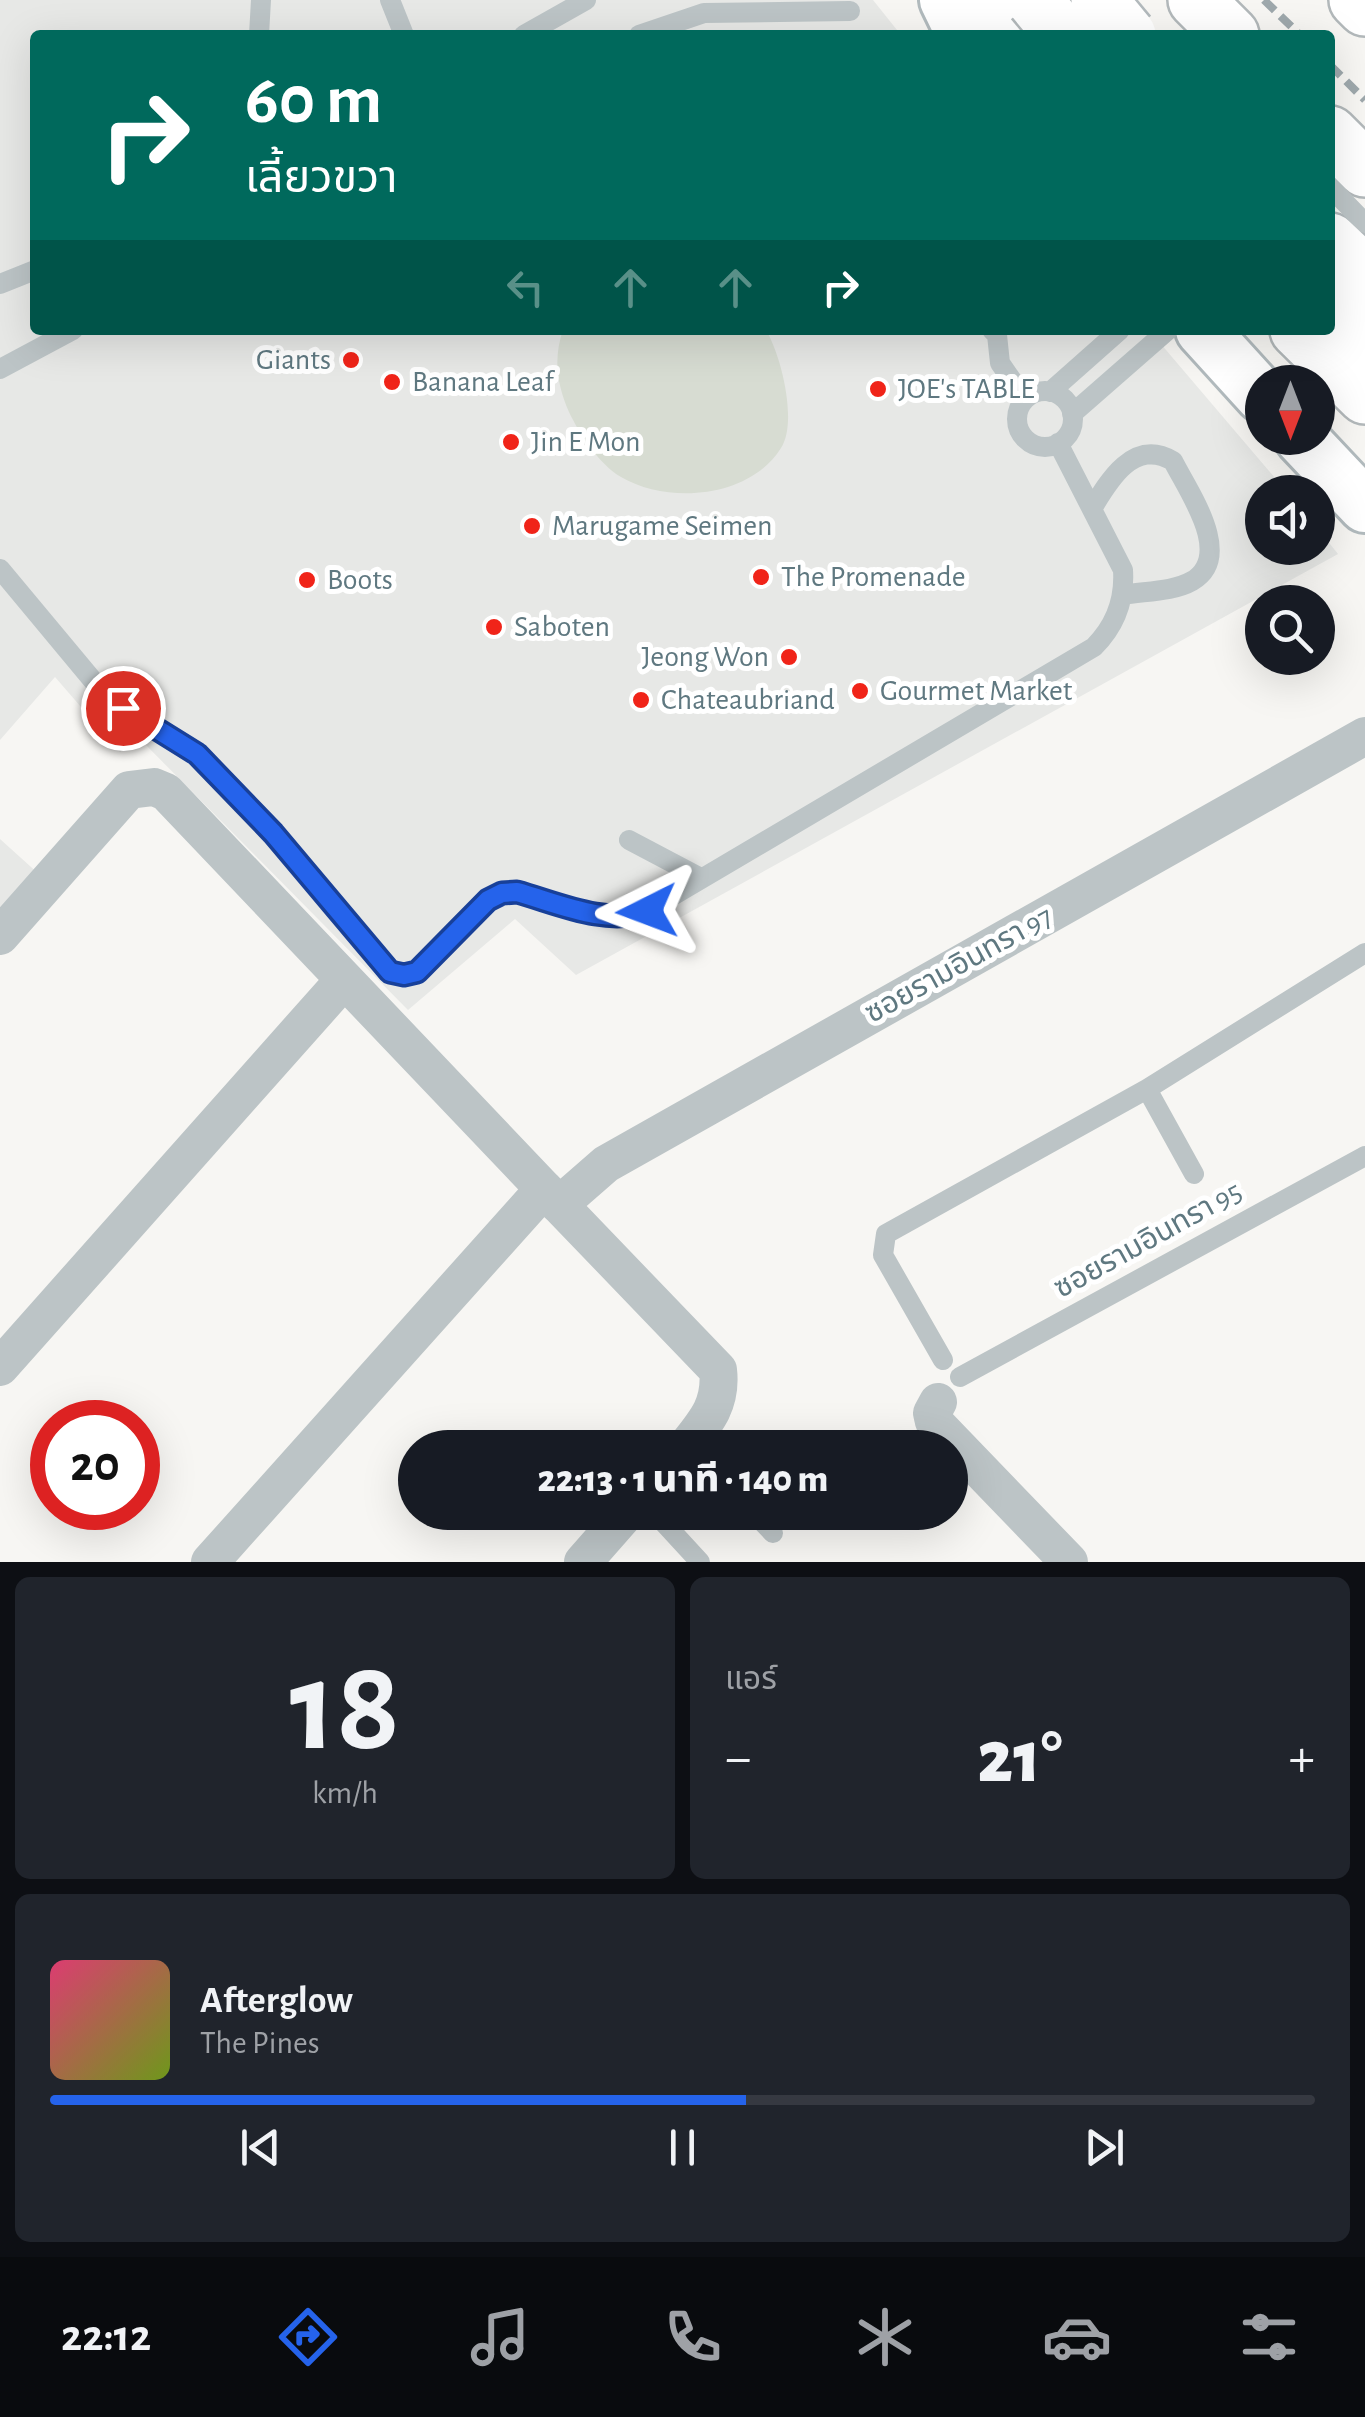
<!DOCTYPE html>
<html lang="th">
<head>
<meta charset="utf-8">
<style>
	:root { --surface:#171b24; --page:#20242c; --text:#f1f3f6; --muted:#9ea1a6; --line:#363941; --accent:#2563eb }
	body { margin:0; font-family:"Alegreya Sans","Noto Sans Thai",sans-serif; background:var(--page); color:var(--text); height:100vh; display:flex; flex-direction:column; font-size:38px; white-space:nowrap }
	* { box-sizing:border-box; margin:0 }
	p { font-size:32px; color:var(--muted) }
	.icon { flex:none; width:55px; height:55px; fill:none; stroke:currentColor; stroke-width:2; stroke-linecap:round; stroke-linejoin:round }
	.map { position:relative; height:1562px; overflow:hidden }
	.panel { display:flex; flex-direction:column; gap:15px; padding:15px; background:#0d0f14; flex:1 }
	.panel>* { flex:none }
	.banner { position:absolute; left:30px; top:30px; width:1305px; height:305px; border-radius:10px; box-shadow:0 10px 40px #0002; background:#00695c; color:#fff; overflow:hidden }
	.needle { width:65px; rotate:180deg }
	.fabs { position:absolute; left:1245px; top:365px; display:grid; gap:20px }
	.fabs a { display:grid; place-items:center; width:90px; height:90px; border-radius:50%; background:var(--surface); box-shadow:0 10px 40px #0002; font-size:50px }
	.speed { position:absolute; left:30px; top:1400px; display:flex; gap:20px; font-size:50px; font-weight:700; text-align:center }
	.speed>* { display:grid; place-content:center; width:130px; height:130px; border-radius:50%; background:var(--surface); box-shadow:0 10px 40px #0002; line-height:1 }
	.speed .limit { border:15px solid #d22; background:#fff; color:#111 }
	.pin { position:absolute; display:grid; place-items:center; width:85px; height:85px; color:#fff; margin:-42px; border:5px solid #fff; border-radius:50%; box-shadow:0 2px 10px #0007 }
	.me { position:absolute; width:110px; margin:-55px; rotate:267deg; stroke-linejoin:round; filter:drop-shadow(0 0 8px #0008) }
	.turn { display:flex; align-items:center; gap:35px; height:210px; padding:0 50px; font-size:45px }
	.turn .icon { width:130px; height:130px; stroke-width:2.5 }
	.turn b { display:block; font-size:70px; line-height:85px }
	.lanes { display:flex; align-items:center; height:95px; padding:0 50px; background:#0003; justify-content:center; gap:50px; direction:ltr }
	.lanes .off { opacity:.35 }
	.big { font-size:75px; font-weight:800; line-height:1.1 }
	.panel .tile { flex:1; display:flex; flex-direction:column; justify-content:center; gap:15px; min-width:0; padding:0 35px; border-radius:15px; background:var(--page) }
	.panel .dial { align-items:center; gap:0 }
	.dial b { font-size:130px; line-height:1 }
	.song { display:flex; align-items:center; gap:30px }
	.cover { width:120px; height:120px; border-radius:15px; background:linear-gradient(135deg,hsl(340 70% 55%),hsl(80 70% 35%)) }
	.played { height:10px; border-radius:5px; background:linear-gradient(90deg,var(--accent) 55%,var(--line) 55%) }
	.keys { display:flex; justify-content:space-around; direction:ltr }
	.heat { display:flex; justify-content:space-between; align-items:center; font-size:55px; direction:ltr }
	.panel .tiles { flex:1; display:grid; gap:15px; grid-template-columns:1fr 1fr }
	.tile:last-child { grid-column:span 2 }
	.trip { position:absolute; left:398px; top:1430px; width:570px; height:100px; border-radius:50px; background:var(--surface); box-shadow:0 10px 40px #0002; font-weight:800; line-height:100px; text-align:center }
	.menu { display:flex; height:160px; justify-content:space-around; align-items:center; background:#090b0e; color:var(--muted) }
	.menu .icon { width:70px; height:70px }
	.menu .selected { color:var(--accent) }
	.menu b { font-size:45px; color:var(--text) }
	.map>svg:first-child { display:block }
	.built { fill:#e7e8e6 }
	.green { fill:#d7dcd2 }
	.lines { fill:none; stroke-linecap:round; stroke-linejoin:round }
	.secondary-casing { stroke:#b1babd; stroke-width:58 }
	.primary-casing { stroke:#b2b9bc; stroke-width:60 }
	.highway-casing { stroke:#b2b8ba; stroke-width:60 }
	.lane { stroke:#bcc4c6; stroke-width:20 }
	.street { stroke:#bcc4c6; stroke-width:38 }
	.secondary { stroke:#fff; stroke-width:52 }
	.primary { stroke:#fff; stroke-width:55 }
	.highway { stroke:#fff; stroke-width:55 }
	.rail { stroke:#9ea8ac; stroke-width:8; stroke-dasharray:15 8; stroke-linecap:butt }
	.primary-bridge-casing { stroke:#b2b9bc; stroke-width:60; stroke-linecap:butt }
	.highway-bridge-casing { stroke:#b2b8ba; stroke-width:60; stroke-linecap:butt }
	.primary-bridge { stroke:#fff; stroke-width:55 }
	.highway-bridge { stroke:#fff; stroke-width:55 }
	.route-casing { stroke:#184099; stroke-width:25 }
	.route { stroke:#2563eb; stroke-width:18 }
	.poi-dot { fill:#f02419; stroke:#fff; stroke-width:4 }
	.labels { text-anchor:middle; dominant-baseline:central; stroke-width:10; stroke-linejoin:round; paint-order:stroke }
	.poi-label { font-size:30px; fill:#5f7880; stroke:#fff; text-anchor:start }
	.street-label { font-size:30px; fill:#5f7880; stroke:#fff }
</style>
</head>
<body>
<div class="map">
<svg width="1365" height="1562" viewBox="0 0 1365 1562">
	<rect width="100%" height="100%" fill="#f7f6f3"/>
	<path class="built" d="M0 0H873L901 35H35V330H1149L1287 492H1262V548H1318V529L1338 554 576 975 515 919 408 1010 138 737 120 752 55 677 0 740Z
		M0 839 41 876 0 922Z"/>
	<path class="green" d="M563 330H766C781 355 798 422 781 448 750 498 669 505 621 477 599 464 580 435 569 412 557 384 553 359 563 330Z"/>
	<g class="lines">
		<g class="secondary-casing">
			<path id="secondary" d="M946 0 963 35
				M1202 330 1262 396
				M1301 438 1365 506"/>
		</g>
		<g class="primary-casing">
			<path id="primary" d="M1330 241 1365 274"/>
		</g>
		<g class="highway-casing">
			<path id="highway" d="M992 0 1021 35
				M1196 0 1231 35
				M1357 0 1365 8
				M1330 134 1365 169
				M1330 304 1365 337
				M1298 330 1365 396"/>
		</g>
		<path class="lane" d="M390 0 404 35
			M259 35 261 0
			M524 35 586 0
			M639 35 704 13 850 11
			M1330 187 1365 223
			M0 284 35 270
			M992 330 997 335 1000 363 1025 399
			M0 369 73 330
			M1017 419a28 28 0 1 1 56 0a28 28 0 1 1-56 0Z
			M1050 392 1120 330
			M1072 414 1168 330
			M1092 509C1109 480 1134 438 1173 461 1188 491 1235 556 1192 581 1173 592 1144 591 1122 595
			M0 569 105 695 197 754 273 833 390 972 404 975 417 972 488 900 502 893 517 892C557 903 607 927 647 911L1094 647C1115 626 1125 601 1123 570L1058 443
			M629 840 701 878
			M1147 1089 1194 1174
			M943 1360 883 1255 886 1234 1147 1089 1365 953
			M960 1377 1365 1156
			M654 1512 700 1562
			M753 1512 773 1533"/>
		<path class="street" d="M0 936 129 790 154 787 166 792 544 1189
			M559 1205 606 1164 1365 736
			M0 1367 344 980
			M938 1402 932 1413 934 1422 1069 1562
			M210 1562 544 1189 718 1370C722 1404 706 1422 685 1448
			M583 1562 627 1512"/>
		<use href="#secondary" class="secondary"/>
		<use href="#primary" class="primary"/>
		<use href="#highway" class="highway"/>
		<path class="rail" d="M1264 0 1300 35
			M1330 65 1365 100"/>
		<g class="primary-bridge-casing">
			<path id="primary-bridge" d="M1099 0 1128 35"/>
		</g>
		<g class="highway-bridge-casing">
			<path id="highway-bridge" d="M1034 0 1063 35"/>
		</g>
		<use href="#primary-bridge" class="primary-bridge"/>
		<use href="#highway-bridge" class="highway-bridge"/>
	</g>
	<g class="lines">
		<g class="route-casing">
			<path id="route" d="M123 708 197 754 273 833 390 972 404 975 417 972 488 900 502 893 517 892C557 903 606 926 647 911"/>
		</g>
		<use href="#route" class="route"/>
	</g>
	<g class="poi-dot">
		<circle cx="351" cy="360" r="10"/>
		<circle cx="392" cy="382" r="10"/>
		<circle cx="878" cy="389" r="10"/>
		<circle cx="511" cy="442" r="10"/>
		<circle cx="532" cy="526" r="10"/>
		<circle cx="761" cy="577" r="10"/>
		<circle cx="307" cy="580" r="10"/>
		<circle cx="494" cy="627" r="10"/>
		<circle cx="789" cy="657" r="10"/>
		<circle cx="860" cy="691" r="10"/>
		<circle cx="641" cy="700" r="10"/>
	</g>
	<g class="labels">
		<g class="poi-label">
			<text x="331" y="360" text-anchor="end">Giants</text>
			<text x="412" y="382">Banana Leaf</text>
			<text x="898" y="389">JOE's TABLE</text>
			<text x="531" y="442">Jin E Mon</text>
			<text x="552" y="526">Marugame Seimen</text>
			<text x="781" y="577">The Promenade</text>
			<text x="327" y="580">Boots</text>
			<text x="514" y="627">Saboten</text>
			<text x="769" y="657" text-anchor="end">Jeong Won</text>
			<text x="880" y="691">Gourmet Market</text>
			<text x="661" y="700">Chateaubriand</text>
		</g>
		<g class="street-label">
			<text transform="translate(959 965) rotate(-29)">ซอยรามอินทรา 97</text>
			<text transform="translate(1148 1240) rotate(-29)">ซอยรามอินทรา 95</text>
		</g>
	</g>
</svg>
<div class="fabs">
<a><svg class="needle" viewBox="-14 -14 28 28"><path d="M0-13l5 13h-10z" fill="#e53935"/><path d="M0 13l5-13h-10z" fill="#9ea1a6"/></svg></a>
<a><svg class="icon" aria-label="sound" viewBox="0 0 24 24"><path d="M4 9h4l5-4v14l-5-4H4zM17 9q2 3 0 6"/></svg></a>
<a><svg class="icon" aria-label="search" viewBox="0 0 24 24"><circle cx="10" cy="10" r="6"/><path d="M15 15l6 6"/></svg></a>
</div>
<div class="speed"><div class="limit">20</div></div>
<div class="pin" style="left:123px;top:708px;background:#d93025"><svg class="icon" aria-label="arrive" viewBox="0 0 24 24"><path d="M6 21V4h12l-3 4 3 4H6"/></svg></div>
<svg class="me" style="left:647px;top:911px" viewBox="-20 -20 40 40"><path d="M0-17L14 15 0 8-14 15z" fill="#2563eb" stroke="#fff" stroke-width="4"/></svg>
<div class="trip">22:13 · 1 นาที · 140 m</div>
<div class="banner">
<div class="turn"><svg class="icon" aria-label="right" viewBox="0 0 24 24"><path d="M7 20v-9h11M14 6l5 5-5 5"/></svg><div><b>60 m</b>เลี้ยวขวา</div></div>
<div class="lanes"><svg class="icon off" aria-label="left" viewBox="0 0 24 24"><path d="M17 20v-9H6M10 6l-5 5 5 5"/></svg><svg class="icon off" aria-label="ahead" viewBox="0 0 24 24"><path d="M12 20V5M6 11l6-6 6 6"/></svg><svg class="icon off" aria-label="ahead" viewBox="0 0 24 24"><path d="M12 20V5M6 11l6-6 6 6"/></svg><svg class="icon" aria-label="right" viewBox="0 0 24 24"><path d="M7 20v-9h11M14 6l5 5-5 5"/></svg></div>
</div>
</div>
<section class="panel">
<div class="tiles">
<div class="tile dial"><b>18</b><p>km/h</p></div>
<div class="tile"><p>แอร์</p>
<div class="heat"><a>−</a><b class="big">21°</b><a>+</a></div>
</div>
<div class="tile">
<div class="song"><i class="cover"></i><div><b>Afterglow</b><p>The Pines</p></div></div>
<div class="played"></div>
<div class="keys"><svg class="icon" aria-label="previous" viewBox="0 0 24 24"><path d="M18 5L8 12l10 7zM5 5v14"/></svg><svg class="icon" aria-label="pause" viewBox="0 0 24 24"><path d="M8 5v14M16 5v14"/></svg><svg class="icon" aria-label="next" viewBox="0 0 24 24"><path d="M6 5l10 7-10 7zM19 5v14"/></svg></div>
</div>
</div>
</section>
<nav class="menu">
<b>22:12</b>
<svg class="icon selected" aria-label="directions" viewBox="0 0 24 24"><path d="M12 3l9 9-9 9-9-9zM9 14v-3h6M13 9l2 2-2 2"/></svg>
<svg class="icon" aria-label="music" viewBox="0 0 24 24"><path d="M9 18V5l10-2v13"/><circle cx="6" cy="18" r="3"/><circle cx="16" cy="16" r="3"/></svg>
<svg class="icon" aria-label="phone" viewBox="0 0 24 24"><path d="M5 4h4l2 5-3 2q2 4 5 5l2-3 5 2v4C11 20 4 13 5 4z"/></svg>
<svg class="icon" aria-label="climate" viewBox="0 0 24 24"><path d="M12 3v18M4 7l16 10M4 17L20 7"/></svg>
<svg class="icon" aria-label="car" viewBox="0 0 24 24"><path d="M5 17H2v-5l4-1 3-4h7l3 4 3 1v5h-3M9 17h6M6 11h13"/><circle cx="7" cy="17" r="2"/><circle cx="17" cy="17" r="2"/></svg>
<svg class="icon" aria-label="filters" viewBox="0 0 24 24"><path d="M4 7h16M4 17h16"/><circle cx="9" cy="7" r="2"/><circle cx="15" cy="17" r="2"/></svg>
</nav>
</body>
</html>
